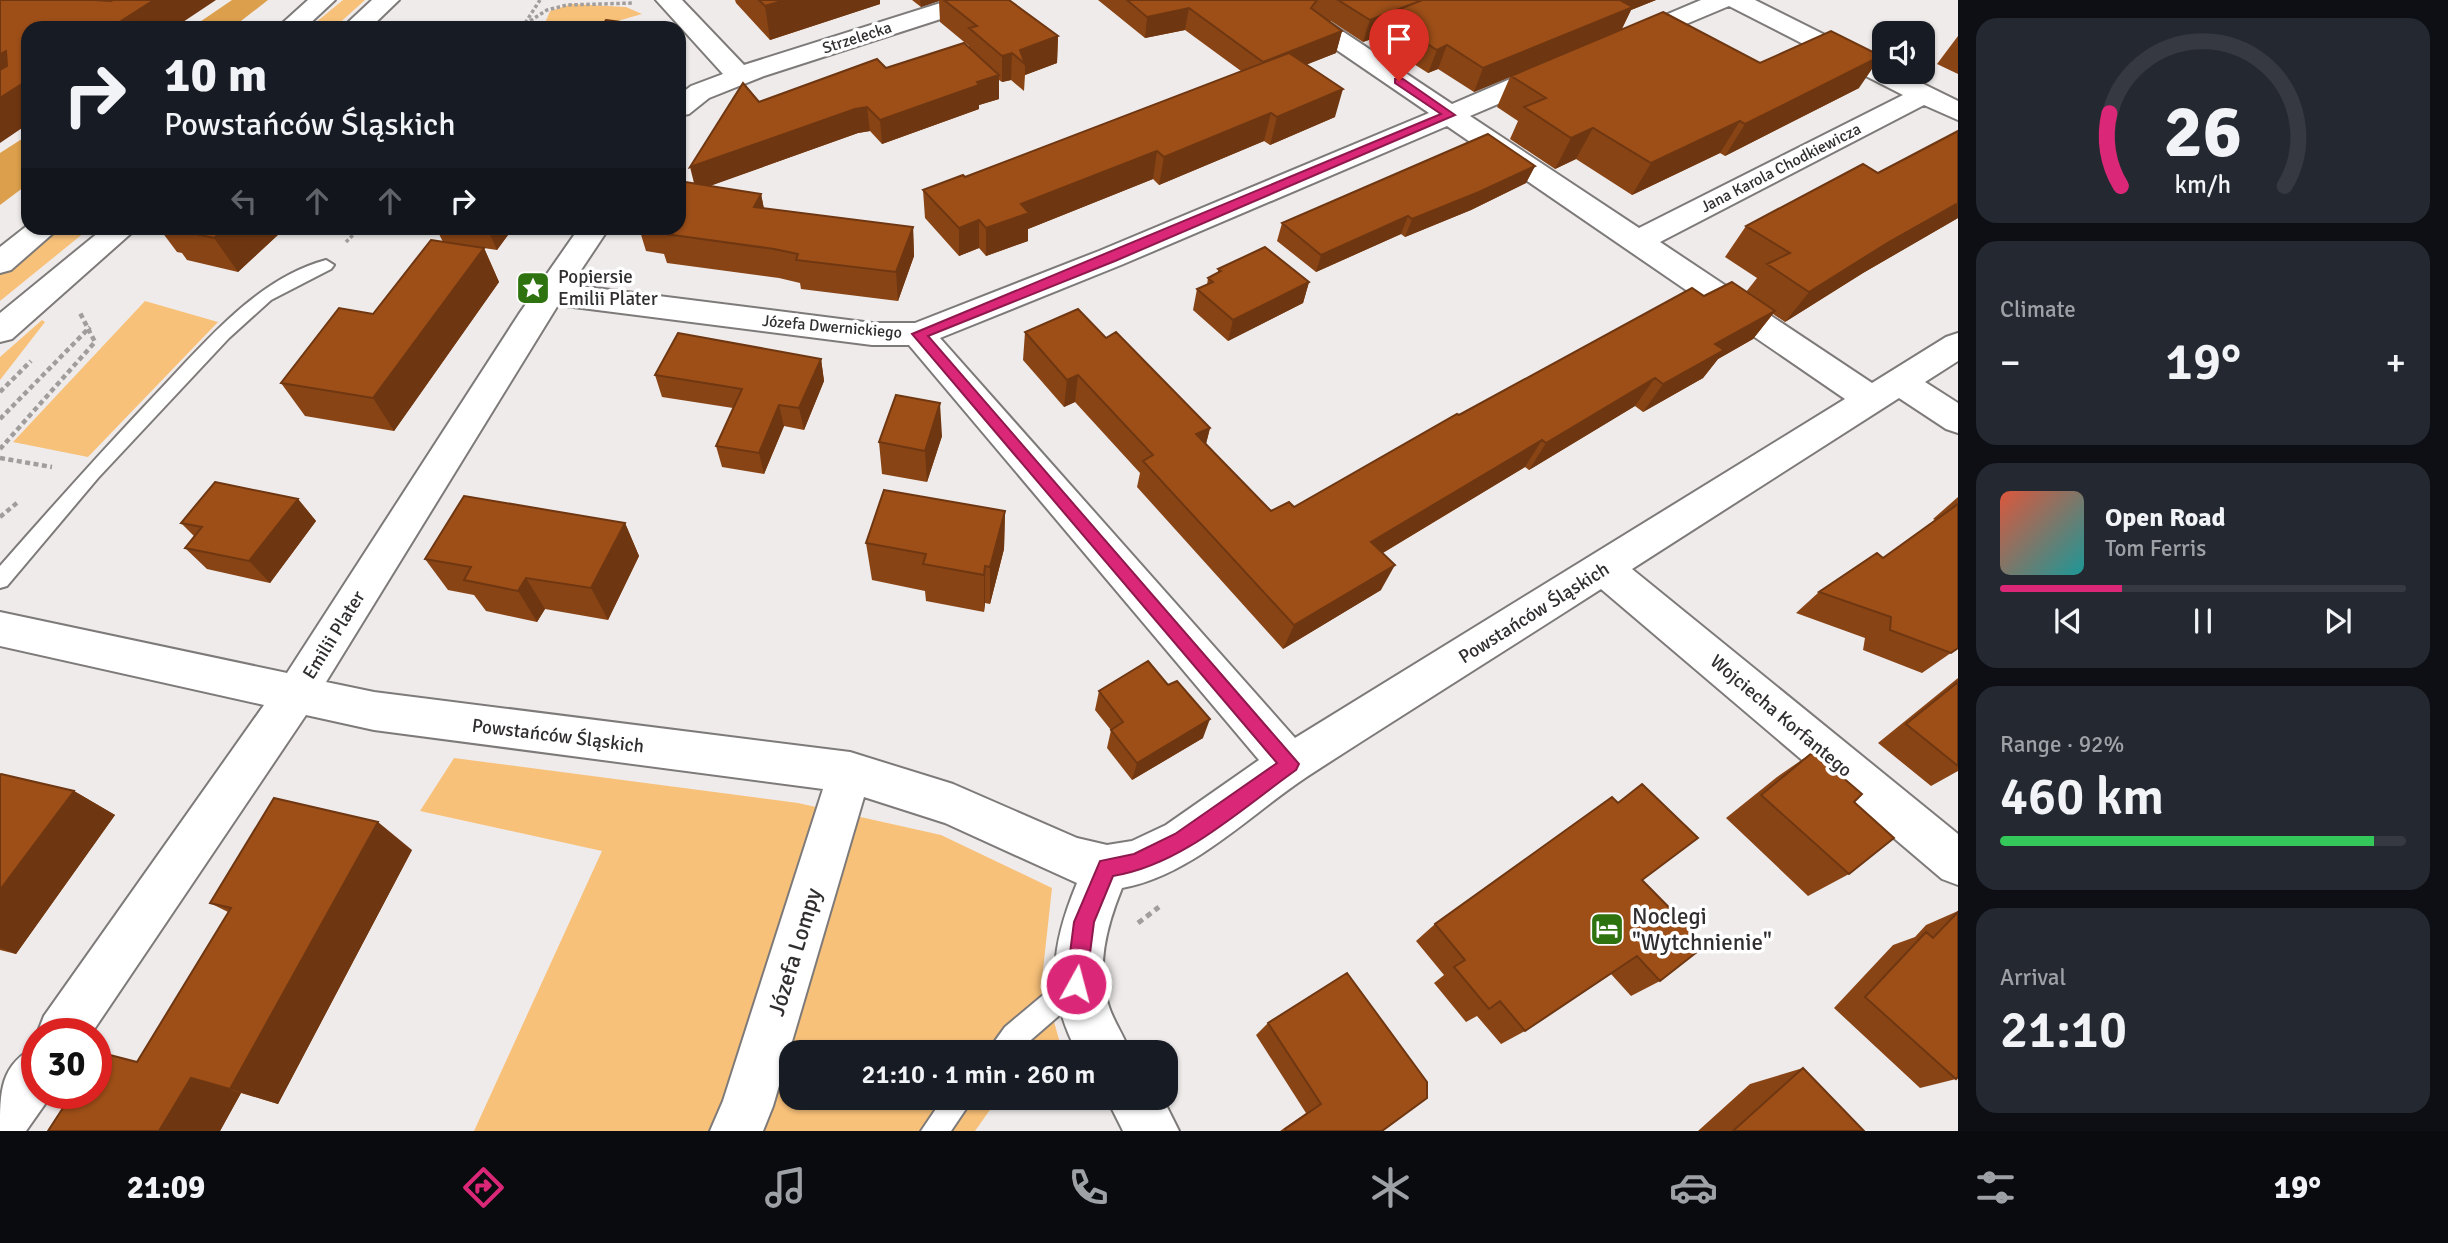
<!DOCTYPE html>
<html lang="en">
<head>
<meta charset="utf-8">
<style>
	:root { --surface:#171b24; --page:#242831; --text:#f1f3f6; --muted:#9ea1a6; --line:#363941; --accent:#db2777 }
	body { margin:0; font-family:Signika,sans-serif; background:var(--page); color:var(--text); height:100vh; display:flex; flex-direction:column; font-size:26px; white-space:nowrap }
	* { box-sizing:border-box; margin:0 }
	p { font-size:23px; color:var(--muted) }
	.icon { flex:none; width:38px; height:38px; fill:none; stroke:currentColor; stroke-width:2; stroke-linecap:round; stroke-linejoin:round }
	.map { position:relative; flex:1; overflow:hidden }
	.drawer { display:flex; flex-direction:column; gap:18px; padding:18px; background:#0d0f14; width:490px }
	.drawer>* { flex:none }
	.top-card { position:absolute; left:21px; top:21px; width:665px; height:214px; border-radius:21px; box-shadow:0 2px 5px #0004; background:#171b24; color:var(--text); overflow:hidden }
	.buttons { position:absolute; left:1872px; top:21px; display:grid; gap:14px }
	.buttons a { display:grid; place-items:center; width:63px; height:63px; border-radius:14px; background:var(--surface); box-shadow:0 2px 5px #0004; font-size:35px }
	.speed { position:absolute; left:21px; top:1018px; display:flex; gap:14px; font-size:35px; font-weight:700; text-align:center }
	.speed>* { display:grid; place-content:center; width:91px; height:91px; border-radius:50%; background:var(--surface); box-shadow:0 2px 5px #0004; line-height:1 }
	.speed .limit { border:10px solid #d22; background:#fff; color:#111 }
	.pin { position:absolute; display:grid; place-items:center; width:60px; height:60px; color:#fff; margin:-72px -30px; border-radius:50% 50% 50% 0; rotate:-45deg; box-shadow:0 0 7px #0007 }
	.pin .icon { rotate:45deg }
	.me { position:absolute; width:77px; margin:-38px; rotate:7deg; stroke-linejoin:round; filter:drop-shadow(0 0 5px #0008) }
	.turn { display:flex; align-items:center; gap:24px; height:147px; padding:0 28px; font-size:32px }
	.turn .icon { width:91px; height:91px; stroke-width:2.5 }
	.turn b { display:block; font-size:49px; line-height:60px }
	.lanes { display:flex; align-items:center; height:66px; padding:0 28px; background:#0003; justify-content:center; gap:35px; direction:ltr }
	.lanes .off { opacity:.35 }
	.big { font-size:52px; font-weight:600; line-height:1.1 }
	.drawer .card { flex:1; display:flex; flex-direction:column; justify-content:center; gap:10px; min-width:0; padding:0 24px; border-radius:21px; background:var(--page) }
	.drawer .dial { align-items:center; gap:0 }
	.dial svg { height:182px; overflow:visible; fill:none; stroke:var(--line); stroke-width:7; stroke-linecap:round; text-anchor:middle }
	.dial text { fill:var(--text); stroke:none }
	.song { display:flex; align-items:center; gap:21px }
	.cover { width:84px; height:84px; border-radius:10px; background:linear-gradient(135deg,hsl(10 70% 55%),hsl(180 70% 35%)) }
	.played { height:7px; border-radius:4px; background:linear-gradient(90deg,var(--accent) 30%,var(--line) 30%) }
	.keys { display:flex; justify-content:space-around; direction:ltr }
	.heat { display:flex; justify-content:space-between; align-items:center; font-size:38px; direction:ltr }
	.charge { height:10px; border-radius:5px; background:linear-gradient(90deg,#34c759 92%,var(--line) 0) }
	.trip { position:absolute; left:779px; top:1040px; width:399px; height:70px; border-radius:21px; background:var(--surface); box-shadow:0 2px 5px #0004; font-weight:600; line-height:70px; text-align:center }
	.menu { display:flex; height:112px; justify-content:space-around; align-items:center; background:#090b0e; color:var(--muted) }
	.menu .icon { width:49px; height:49px }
	.menu .current { color:var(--accent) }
	.menu b { font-size:32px; color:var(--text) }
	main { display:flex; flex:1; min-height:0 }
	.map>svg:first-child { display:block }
	.green { fill:#f8c179 }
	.forest { fill:#dc9f4b }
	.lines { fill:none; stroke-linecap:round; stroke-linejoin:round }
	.service-casing { stroke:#7d7a79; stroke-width:4 }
	.minor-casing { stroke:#7d7a79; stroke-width:4 }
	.secondary-casing { stroke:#7d7a79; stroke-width:4 }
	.path-far2 { stroke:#a19d9d; stroke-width:3.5; stroke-dasharray:3.5 2.5; stroke-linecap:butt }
	.path-far1 { stroke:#a19d9d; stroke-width:4.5; stroke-dasharray:5 3.5; stroke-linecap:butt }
	.path { stroke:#a19d9d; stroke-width:5; stroke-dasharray:6 4.5; stroke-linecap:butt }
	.service { fill:#fff; fill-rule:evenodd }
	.minor { fill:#fff; fill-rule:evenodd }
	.secondary { fill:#fff; fill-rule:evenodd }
	.wall { fill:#884415 }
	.shaded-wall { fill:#6f3711 }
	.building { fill:#9e4f18; stroke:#6f3711; stroke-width:2 }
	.route { fill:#db2777; stroke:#8e194d; stroke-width:2 }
	.labels { text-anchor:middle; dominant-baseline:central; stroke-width:7; stroke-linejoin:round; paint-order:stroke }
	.far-street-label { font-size:16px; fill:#302e2e; stroke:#fff }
	.poi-label { font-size:19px; fill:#302e2e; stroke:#fff; text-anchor:start }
	.street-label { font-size:19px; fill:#302e2e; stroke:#fff }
	.near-poi-label { font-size:23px; fill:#302e2e; stroke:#fff; text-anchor:start }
	.near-street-label { font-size:23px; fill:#302e2e; stroke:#fff }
</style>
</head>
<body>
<main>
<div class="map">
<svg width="1958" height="1131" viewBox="0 0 1958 1131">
	<rect width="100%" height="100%" fill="#efebeb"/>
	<path class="green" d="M343 0H365L334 28H309Z
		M572 4 626 7 642 14 593 28H543L550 11Z
		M56 228H90L0 301V274Z
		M145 301 218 322 88 457 13 442Z
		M42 320 45 322 0 380V357Z
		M454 758 798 803 941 835 1052 888 1042 979 1060 1043 1050 1052H791V1097H999L975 1131H474L602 851 420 811Z"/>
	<path class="forest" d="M232 0H268L232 28H191Z
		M28 135V184L0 205V153Z"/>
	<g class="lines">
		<g class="service-casing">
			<path id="service" d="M326 260 334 265 331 269 271 300 229 338 98 478 7 586 0 588V566C50 509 101 452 153 397 202 346 255 279 326 260Z
				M1076 972 1085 975 1088 984 1085 993 1017 1052H987L1005 1027 1067 975Z
				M944 1097H974L951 1131H921Z"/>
		</g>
		<g class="minor-casing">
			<path id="minor" d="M656 0H682L744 65 950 0H987L984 5 764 76 709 98 689 114 679 116V95L691 86 723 74Z
				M1701 0H1755L1885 65V72H1899L1958 101V120L1924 105 1660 242 1872 383 1946 337 1958 333V361L1925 382 1958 403V433L1946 429 1899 398 1632 569 1958 834V885L1942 879 1601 589C1503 652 1405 713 1308 776 1250 814 1193 875 1122 888 1107 925 1095 967 1109 1007 1114 1022 1124 1036 1130 1052H1077C1045 990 1051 946 1077 883L945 823 864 797 773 1106 763 1131H710L723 1101 823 789 374 730 306 715 91 1034H37L44 1016 264 705 0 646V612L287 673 519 314 579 228H609L571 285 872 323H915L1099 251 1429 113 1312 33 1308 28 1312 23H1330L1452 104 1543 65H1561L1565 71 1561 77 1470 116 1639 228 1903 95 1729 6 1636 45H1618L1614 40 1618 35ZM1447 126 1845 399 1295 738 940 338 1121 265ZM558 305 872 345H909L1259 760 1166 825 1132 841 1107 845 1077 838 953 784 850 752 374 692 326 682Z
				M37 1046V1094H52L26 1131H0C0 1091 0 1064 37 1046Z
				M1106 1097H1162L1179 1131H1123Z"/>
		</g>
		<g class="secondary-casing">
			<path id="secondary" d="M308 0H335L305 28H277Z
				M372 0H399L370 28H342Z
				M28 225 59 228 11 270 0 273V247Z
				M104 228H137L12 339 0 342V313Z"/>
		</g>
		<path class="path-far2" d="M525 24 547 10 567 5 634 3
			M522 28 540 0
			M346 242 360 228"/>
		<path class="path-far1" d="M0 392 31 361
			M0 419 90 327
			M0 449 95 342 79 311
			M0 458 52 467
			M0 517 18 502"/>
		<path class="path" d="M1138 923 1159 907"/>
		<use href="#service" class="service"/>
		<use href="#minor" class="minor"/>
		<use href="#secondary" class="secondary"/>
	</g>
	<path class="wall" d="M735 0H880V4L770 40 736 3Z
		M912 0H1009L1058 36 1057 63 1025 75 1024 91 1011 80 1002 82 999 80V99L979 105V109L882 144 870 131 858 133 709 186 761 194 764 209 913 227 914 256 898 301 801 289 800 283 779 278 667 263 664 254 646 251 639 228H679L694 184 759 102 969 48V46L940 22 939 1 921 7Z
		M1098 0H1656L1631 10 1622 29 1859 88 1725 156 1720 153 1632 195 1576 159 1555 169 1510 139 1518 121 1497 107 1510 77 1474 92 1438 69 1428 73 1376 40 1377 37 1363 42 1331 21H1328L1342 31 1336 53 1307 64 1335 117 1270 145 1264 141 1159 185 1153 179 1028 229V241L986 256 979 248 959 256 925 218 923 190 965 177 1241 71 1185 30 1145 38Z
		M1958 36V74L1937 64Z
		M1958 131V218L1863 273 1785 322 1773 314 1753 339 1718 359 1703 378 1643 412 1635 406 1529 470 1525 467 1383 553 1381 590 1283 649 1137 487 1140 473 1075 402 1064 407 1023 360 1025 332 1106 338 1210 428 1206 444 1271 511 1294 507 1459 415 1704 296 1746 292 1757 278 1725 257 1746 226 1878 173Z
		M1535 166 1526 183 1471 210 1405 237 1401 234 1316 272 1277 241 1282 223Z
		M159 228H277L280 233 238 272 187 260 182 253 177 252Z
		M436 228H513L497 250 443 242Z
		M484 248 499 282 394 431 305 416 281 383 373 314Z
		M1218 269 1309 282 1303 303 1228 341 1193 310 1197 289 1207 285 1208 278 1218 273Z
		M821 359 824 381 804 430 784 426 764 474 722 467 716 446 733 408 662 397 655 375Z
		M942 436 927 482 882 474 879 442Z
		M1958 497V648L1922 673 1863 650 1865 638 1796 613 1819 592 1883 558 1935 520 1933 519Z
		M298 499 316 521 270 583 207 569 185 548 194 536 181 523Z
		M1005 511 1004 549 990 604 985 603 984 612 926 601 925 591 872 580 866 543Z
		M625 523 639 556 608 620 545 609 537 622 486 611 474 595 448 590 425 559Z
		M1958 678V771L1931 786 1878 743Z
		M1099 691 1203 738 1132 780 1107 748 1111 730 1095 710Z
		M1813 752 1854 802 1849 874 1808 896 1726 818 1777 777Z
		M0 775 74 791 115 815 16 954 0 950Z
		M412 850 278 1104 241 1093 220 1131H48L137 1062 228 912 210 903Z
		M1642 880 1660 981 1631 996 1611 974 1525 1031 1501 1044 1477 1016 1466 1022 1434 983 1444 975 1416 941 1435 924Z
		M1958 911V1077L1956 1079 1920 1088 1834 1008 1893 945 1915 937 1926 925Z
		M1268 1023 1382 1131H1280L1306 1113 1256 1035Z
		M1803 1068 1864 1131H1698L1750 1084Z"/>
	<path class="shaded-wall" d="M94 0H216L174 28H110Z
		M785 0H880V4L770 40 765 6Z
		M920 0H939V1L921 7Z
		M1615 0H1656L1631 10 1621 30 1511 76 1510 77 1474 92 1483 68Z
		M1420 1 1383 16 1377 37 1363 42 1370 20Z
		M1189 8 1185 30 1145 38 1147 17Z
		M1342 31 1336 53 1258 84 1263 62Z
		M1058 36 1057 63 1025 75V64L1020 50Z
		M1447 45 1438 69 1428 73 1437 50Z
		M6 51 28 80V124L0 143V54Z
		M1012 53 1011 80 1002 82V56Z
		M1881 56 1859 88 1725 156 1745 124Z
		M999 75V99L979 105V109L882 144 880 120Z
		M1343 89 1335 117 1270 145 1277 117Z
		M867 107 870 131 858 133 696 191 690 167 855 109Z
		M1271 113 1264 141 1159 185 1164 157Z
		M1740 121 1720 153 1632 195 1651 163Z
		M1593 128 1576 159 1555 169 1571 138Z
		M1157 151 1153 179 1028 229V241L986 256V228L1021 204Z
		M1535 166 1526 183 1471 210 1405 237 1412 219Z
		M761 194 767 224 754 207Z
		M1958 203V218L1863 273 1785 322 1809 292 1889 242Z
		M1408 216 1401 234 1316 272 1321 255Z
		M979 220V248L959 256V228Z
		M913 227 914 256 898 301 896 272Z
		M226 228H277L280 233 238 272 214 238Z
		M487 228H513L497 250Z
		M484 248 499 282 394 431 373 398Z
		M1309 282 1303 303 1228 341 1233 320Z
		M1775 311 1753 339 1718 359 1703 378 1643 412 1663 384 1715 344Z
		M821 359 824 381 804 430 799 408Z
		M1078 375 1075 402 1064 407 1067 380Z
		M1655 378 1635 406 1529 470 1546 443Z
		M940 403 942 436 927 482 925 451Z
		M779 405 784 426 764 474 759 453Z
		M1210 428 1203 455 1196 434Z
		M1542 440 1525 467 1359 567 1371 542Z
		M298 499 316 521 270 583 249 561Z
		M1005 511 1004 549 990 604V567Z
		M625 523 639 556 608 620 591 588Z
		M1395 565 1381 590 1283 649 1294 625Z
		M985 566V603L984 612V575Z
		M526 578 545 609 537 622 518 591Z
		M1210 719 1203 738 1132 780 1137 763Z
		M74 791 115 815 16 954 0 948V890Z
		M378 822 412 850 278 1104 230 1089Z
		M191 1078 241 1093 220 1131H159Z"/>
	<path class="building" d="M0 0H94L111 1 113 0H154L110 28H28V80L0 98V70L7 66 6 51 0 54Z
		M759 0H785L765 6Z
		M944 0H1009L1058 36 1020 50 1025 64 1012 53 1002 56 969 28 977 26Z
		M1127 0H1317L1311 8 1342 31 1263 62 1189 8 1147 17Z
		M1338 0H1419L1420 1 1370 20Z
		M1422 0H1620L1633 7 1483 68 1447 45 1437 50 1383 16Z
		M1663 12 1760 63 1831 31 1881 56 1745 124 1740 121 1651 163 1593 128 1571 138 1524 107 1546 98 1511 76Z
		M606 20 651 26 650 28H600Z
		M964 43 999 75 977 82 979 85 880 120 867 107 855 109 690 167 743 83 759 102 877 59 886 68Z
		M1289 53 1343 89 1277 117 1271 113 1164 157 1157 151 1021 204 1029 213 986 228 979 220 959 228 923 190 963 175 965 177Z
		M1958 131V203L1889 242 1809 292 1767 264 1790 253 1746 226 1863 164 1878 173Z
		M1488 134 1535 166 1479 192 1412 219 1408 216 1321 255 1282 223Z
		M679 181 761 194 754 207 913 227 896 272 796 260 798 254 774 249 658 233 661 228H679Z
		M169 228H226L214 238Z
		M431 240 484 248 373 398 281 383 339 308 373 314Z
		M1265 247 1309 282 1233 320 1197 289 1213 282 1208 278 1221 271 1218 269Z
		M1732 282 1775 311 1715 344 1724 350 1663 384 1655 378 1546 443 1542 440 1371 542 1395 565 1294 625 1143 461 1153 455 1078 375 1067 380 1025 332 1078 309 1106 338 1116 332 1210 428 1196 434 1271 511 1289 502 1294 507 1457 414 1459 415 1692 288 1704 296Z
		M678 333 821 359 799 408 779 405 759 453 716 446 742 389 655 375Z
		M896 395 940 403 925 451 879 442Z
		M215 482 298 499 249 561 185 548 202 527 181 523Z
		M884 490 1005 511 990 567 985 566 984 575 923 564 926 554 866 543Z
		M464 496 625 523 591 588 526 578 518 591 464 580 471 567 425 559Z
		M1958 504V648L1951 653 1890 630 1891 617 1819 592 1877 553 1883 558Z
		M1148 661 1168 685 1177 681 1210 719 1137 763 1111 730 1123 722 1099 691Z
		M1958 682V766L1906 724Z
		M1813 752 1862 794 1854 802 1894 838 1849 874 1761 795Z
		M1 774 74 791 0 890V775Z
		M1642 784 1698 838 1642 880 1706 945 1660 981 1637 956 1525 1031 1500 1001 1489 1009 1454 967 1465 960 1435 924 1612 797 1618 803Z
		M274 798 378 822 230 1089 191 1078 159 1131H48L72 1094H96V1055L98 1052 137 1062 231 908 210 903Z
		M1958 912V1077L1956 1079 1865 997 1926 932 1933 938Z
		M1347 973 1427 1082V1098L1382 1131H1286L1285 1129 1321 1104 1268 1023Z
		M1803 1068 1864 1131H1733Z"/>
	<path class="route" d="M1395 79H1403L1455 115 1115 261 928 336 1299 764 1296 770C1241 809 1182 865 1113 876L1094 922 1086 984 1083 991 1076 994 1069 991 1066 984 1074 922 1100 861 1134 854 1175 834 1277 763 912 334 1441 114 1395 83Z"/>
	<defs>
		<g id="sight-square" transform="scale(1.75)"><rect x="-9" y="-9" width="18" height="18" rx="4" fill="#2f7311" stroke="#fff"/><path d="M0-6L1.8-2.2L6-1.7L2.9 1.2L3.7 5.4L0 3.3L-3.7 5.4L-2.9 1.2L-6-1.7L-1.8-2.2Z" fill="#fff"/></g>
		<g id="hotel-square" transform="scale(1.75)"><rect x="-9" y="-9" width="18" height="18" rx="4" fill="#2f7311" stroke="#fff"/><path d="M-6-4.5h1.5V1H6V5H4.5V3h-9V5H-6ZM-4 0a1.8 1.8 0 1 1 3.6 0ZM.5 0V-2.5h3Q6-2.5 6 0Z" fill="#fff"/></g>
	</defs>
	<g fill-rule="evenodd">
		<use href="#sight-square" x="533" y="288"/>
		<use href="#hotel-square" x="1607" y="929"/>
	</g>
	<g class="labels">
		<g class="far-street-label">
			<text transform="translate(857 38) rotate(-18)">Strzelecka</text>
			<text transform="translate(1781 168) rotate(-27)">Jana Karola Chodkiewicza</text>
			<text transform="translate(832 327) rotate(5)">Józefa Dwernickiego</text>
		</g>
		<g class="poi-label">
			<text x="558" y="277">Popiersie<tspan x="558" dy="22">Emilii Plater</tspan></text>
		</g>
		<g class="street-label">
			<text transform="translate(1534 613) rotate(-32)">Powstańców Śląskich</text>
			<text transform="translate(334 635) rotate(-58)">Emilii Plater</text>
			<text transform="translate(1781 716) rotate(40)">Wojciecha Korfantego</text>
			<text transform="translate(558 736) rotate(7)">Powstańców Śląskich</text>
		</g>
		<g class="near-poi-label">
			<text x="1632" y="916">Noclegi<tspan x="1632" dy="26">"Wytchnienie"</tspan></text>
		</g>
		<g class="near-street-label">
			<text transform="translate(795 952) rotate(-73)">Józefa Lompy</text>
		</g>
	</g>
</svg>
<div class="buttons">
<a><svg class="icon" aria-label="sound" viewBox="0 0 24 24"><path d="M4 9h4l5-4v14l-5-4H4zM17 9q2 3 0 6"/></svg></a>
</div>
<div class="speed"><div class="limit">30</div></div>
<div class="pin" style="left:1399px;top:81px;background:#d93025"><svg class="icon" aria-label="arrive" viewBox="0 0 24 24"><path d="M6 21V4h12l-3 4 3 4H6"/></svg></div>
<svg class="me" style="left:1076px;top:984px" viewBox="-20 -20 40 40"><circle r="17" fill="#db2777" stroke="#fff" stroke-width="3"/><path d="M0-11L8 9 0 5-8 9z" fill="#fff"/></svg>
<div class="trip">21:10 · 1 min · 260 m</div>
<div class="top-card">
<div class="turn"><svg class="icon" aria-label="right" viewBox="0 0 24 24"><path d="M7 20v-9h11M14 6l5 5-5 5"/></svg><div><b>10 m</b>Powstańców Śląskich</div></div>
<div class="lanes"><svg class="icon off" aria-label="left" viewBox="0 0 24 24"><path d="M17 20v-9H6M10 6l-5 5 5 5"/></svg><svg class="icon off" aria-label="ahead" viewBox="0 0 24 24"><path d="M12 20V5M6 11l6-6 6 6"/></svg><svg class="icon off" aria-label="ahead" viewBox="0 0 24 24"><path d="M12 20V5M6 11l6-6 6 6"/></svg><svg class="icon" aria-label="right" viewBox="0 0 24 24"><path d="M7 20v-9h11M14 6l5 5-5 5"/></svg></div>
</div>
</div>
<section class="drawer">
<div class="card dial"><svg viewBox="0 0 100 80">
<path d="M14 69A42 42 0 1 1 86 69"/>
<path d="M14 69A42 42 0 0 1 9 37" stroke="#db2777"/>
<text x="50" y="56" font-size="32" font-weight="700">26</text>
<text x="50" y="72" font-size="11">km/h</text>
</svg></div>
<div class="card"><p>Climate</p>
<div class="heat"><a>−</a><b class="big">19°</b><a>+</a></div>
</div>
<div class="card">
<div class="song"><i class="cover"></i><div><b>Open Road</b><p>Tom Ferris</p></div></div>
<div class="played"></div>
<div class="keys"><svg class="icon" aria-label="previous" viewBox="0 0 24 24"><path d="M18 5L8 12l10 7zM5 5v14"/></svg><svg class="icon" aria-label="pause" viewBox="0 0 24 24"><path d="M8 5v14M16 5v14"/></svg><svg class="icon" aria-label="next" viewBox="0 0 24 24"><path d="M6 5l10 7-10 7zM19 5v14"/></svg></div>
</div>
<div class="card"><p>Range · 92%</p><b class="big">460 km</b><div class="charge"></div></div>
<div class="card"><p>Arrival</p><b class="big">21:10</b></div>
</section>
</main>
<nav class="menu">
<b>21:09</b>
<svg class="icon current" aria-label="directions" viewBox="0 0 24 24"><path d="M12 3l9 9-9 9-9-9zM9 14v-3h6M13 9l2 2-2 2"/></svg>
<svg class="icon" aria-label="music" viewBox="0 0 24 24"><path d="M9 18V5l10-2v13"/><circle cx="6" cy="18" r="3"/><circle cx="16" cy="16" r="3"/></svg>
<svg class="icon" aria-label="phone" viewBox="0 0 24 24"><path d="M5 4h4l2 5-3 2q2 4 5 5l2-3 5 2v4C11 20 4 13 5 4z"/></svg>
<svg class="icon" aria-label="climate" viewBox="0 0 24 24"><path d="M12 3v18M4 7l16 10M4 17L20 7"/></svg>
<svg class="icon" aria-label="car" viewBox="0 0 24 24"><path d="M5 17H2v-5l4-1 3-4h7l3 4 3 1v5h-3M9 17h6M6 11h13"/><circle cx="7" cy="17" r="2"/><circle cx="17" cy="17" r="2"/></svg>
<svg class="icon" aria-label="filters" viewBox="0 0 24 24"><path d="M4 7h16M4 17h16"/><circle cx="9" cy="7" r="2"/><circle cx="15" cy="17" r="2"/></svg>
<b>19°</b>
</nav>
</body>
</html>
